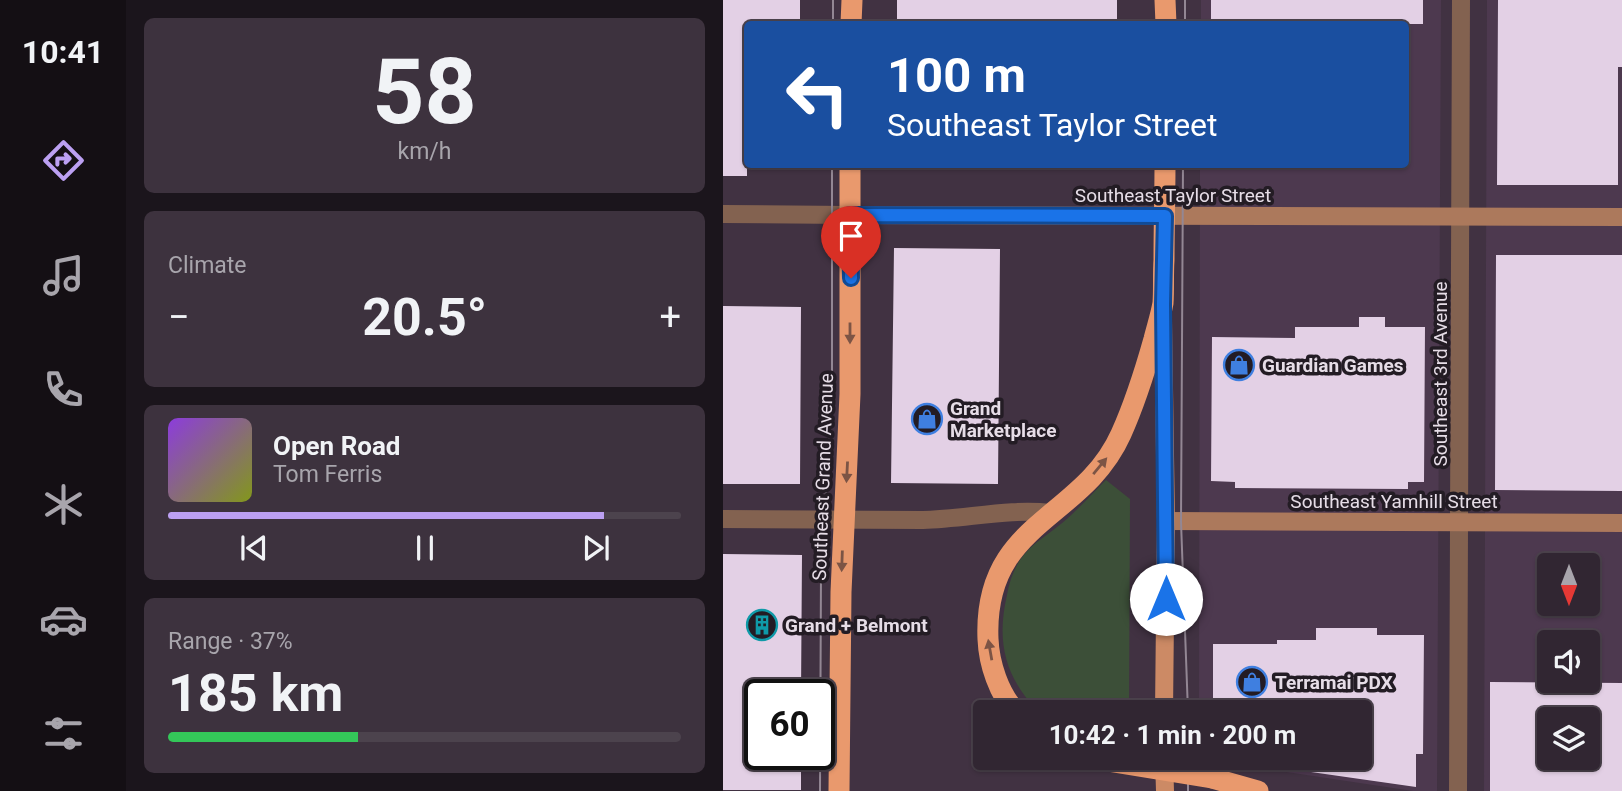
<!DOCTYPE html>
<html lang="en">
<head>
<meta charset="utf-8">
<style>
	:root { --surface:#312632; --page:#3d323e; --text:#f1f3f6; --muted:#a8a5ac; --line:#4c434d; --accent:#bca0f2 }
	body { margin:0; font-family:Roboto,sans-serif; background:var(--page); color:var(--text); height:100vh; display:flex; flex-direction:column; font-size:26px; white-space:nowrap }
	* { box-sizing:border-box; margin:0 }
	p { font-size:23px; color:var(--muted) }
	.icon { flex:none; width:38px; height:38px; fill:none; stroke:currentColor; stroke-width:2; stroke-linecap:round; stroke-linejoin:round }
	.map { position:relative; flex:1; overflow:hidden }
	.drawer { display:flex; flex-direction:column; gap:18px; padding:18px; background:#1b151c; width:597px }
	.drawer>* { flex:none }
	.guide { position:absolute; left:21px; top:21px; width:665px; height:147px; border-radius:7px; box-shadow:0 2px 5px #0004,0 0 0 2px var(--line); background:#1a4fa0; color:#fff; overflow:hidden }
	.needle { width:46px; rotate:180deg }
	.tools { position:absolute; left:814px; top:553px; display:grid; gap:14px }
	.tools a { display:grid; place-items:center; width:63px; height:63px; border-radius:7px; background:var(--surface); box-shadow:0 2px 5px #0004,0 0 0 2px var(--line); font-size:35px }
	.speed { position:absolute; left:21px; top:679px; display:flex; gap:14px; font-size:35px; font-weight:700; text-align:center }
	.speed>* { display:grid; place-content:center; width:91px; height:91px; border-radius:50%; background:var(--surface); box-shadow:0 2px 5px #0004,0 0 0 2px var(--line); line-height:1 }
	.speed .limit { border:4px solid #111; border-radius:10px; background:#fff; color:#111 }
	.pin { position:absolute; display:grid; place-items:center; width:60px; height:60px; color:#fff; margin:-72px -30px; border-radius:50% 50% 50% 0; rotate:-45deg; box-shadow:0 0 7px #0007 }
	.pin .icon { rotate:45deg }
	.me { position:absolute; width:77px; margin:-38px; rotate:0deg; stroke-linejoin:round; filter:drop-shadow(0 0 5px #0008) }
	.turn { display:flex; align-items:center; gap:24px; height:147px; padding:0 28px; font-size:32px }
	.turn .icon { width:91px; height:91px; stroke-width:2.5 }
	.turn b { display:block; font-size:49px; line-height:60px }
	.big { font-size:52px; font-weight:700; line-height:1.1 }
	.drawer .card { flex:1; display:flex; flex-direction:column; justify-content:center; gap:10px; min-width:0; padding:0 24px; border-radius:10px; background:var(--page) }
	.drawer .dial { align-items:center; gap:0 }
	.dial b { font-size:91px; line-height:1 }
	.song { display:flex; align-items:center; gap:21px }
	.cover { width:84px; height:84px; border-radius:10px; background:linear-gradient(135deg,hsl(270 70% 55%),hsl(70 70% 35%)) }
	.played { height:7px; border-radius:4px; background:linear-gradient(90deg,var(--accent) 85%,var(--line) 85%) }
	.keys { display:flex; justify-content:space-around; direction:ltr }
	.heat { display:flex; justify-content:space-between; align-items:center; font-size:38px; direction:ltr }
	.charge { height:10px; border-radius:5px; background:linear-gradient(90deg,#34c759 37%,var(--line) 0) }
	.trip { position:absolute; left:250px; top:700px; width:399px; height:70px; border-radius:7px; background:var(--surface); box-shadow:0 2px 5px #0004,0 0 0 2px var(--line); font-weight:700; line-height:70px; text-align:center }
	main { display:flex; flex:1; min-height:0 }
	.menu { display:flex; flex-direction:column; width:126px; justify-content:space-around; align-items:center; background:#140f14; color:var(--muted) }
	.menu .icon { width:49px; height:49px }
	.menu .selected { color:var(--accent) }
	.menu b { font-size:32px; color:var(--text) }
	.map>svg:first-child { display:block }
	.built { fill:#4d394f; fill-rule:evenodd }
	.green { fill:#3c4f38 }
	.building { fill:#e3d0e5; fill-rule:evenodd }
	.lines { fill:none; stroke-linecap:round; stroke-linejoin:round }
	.street { stroke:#836250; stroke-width:18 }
	.secondary { stroke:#ac795c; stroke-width:18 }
	.primary { stroke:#cc8a65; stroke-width:18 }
	.highway { stroke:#e9996d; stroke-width:21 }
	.tram { stroke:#938794; stroke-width:2 }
	.highway-bridge { stroke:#e9996d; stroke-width:21 }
	.oneway { fill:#7c5445 }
	.route-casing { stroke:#114b97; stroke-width:18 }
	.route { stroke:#1a73e8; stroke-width:12 }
	.labels { text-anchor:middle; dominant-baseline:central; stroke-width:7; stroke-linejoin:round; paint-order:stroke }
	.street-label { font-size:19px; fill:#e6dde7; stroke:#231c24 }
	.poi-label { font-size:19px; font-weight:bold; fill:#e6dde7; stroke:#231c24; text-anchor:start }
</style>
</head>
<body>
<main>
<nav class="menu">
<b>10:41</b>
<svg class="icon selected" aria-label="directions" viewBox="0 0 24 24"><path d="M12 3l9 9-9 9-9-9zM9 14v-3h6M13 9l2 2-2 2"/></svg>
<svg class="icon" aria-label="music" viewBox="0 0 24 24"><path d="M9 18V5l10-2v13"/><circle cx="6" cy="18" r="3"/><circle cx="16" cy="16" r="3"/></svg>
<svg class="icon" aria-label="phone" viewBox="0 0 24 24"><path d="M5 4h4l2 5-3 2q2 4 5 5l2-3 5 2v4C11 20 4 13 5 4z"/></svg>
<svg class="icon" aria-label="climate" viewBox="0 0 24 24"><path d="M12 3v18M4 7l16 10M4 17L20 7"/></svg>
<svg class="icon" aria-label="car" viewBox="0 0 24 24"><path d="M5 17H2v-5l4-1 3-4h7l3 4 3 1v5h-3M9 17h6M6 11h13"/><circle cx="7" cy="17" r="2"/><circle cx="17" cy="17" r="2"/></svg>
<svg class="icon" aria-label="filters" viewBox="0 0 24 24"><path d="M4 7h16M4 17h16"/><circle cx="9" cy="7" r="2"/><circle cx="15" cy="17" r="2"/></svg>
</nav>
<section class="drawer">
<div class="card dial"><b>58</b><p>km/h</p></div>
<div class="card"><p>Climate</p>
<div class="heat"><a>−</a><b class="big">20.5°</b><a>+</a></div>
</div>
<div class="card">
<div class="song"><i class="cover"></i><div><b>Open Road</b><p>Tom Ferris</p></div></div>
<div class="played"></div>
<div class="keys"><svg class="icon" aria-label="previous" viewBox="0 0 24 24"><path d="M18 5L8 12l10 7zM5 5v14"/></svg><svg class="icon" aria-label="pause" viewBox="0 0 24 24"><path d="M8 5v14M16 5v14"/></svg><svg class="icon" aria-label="next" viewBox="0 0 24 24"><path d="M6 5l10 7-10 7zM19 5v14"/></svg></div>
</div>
<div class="card"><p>Range · 37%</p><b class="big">185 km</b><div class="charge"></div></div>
</section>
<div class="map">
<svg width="900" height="791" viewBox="0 0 900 791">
	<rect width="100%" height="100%" fill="#413242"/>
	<path class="built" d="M478 0H718L714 791H690L476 759 637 758V712H476L477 165 682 164V24H478Z
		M764 0H899V791H761ZM826 565H864V604H826ZM826 642H864V681H826ZM826 719H864V758H826Z"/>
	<path class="green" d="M383 480 407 499 406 712H316C282 678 273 642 284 595 286 583 290 571 297 560 309 542 329 533 345 518 358 506 370 493 383 480Z"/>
	<path class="building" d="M0 0H77V24H24V176H0Z
		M174 0H394V24H174Z
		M488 0H700V24H488Z
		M775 0H900V67H895V185H774Z
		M171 248 277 249 275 484 168 483Z
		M773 255H900V491L772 490Z
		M0 306 78 307 77 484H0Z
		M636 317H662V327H702L701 482H685V489L512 488V482L488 481 489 337 572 338V327H636Z
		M0 554 79 555 78 695H37V754H78V790H0Z
		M593 628H654V635H701L700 754H693V787L574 770 575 758H637V712H490V644H554V640H593Z
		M767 682 900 683V791H767ZM826 719H864V758H826Z"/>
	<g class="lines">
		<path class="street" d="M0 214 127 215
			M0 519 200 520C243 519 286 508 328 513
			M735 791 738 0"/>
		<path class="secondary" d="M127 215 900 217
			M443 521 900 523"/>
		<path class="primary" d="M440 321 443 521 441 712
			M441 758 442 791"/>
		<path class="highway" d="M442 0 443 24
			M128 24 129 0
			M293 712C276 694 266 664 265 639 260 521 359 521 398 434 412 403 422 371 431 339 434 327 438 315 440 303 441 289 440 274 441 260 441 228 442 196 442 164
			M489 778 535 791
			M116 791 118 592 127 394V164"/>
		<path class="tram" d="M462 0V24
			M110 24V0
			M460 164 458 522 465 712
			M97 791 98 570 109 394V164
			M465 791V758"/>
		<path class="highway-bridge" d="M366 758 489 778"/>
	</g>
	<defs><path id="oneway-solid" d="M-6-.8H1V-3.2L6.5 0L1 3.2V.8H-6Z" transform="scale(1.75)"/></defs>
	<g class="oneway">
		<use href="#oneway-solid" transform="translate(127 333) rotate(90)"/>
		<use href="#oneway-solid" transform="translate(377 466) rotate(-50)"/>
		<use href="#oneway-solid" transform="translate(124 472) rotate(93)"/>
		<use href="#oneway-solid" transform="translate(119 561) rotate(92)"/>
		<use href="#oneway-solid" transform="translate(267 650) rotate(-100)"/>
	</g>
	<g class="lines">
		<g class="route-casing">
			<path id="route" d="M128 278 127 215 442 216 440 304 443 599"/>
		</g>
		<use href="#route" class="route"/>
	</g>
	<defs>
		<g id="shop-ring" transform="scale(1.575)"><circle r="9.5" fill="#231c24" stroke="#3f7fe0" stroke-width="1.5"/><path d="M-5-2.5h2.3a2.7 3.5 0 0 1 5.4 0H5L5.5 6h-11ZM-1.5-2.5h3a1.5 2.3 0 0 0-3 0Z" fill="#3f7fe0"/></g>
		<g id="building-ring" transform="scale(1.575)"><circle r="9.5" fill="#231c24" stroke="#0f9aa8" stroke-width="1.5"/><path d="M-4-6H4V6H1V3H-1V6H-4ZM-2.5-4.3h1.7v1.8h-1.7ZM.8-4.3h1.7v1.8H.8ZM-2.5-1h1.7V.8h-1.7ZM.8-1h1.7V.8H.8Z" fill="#0f9aa8"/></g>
	</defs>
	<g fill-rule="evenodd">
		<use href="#shop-ring" x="516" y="365"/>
		<use href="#shop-ring" x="204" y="419"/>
		<use href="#building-ring" x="39" y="625"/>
		<use href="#shop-ring" x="529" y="682"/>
	</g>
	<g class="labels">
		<g class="street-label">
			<text x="450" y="195">Southeast Taylor Street</text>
			<text transform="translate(717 374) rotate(-90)">Southeast 3rd Avenue</text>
			<text transform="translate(100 477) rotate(-88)">Southeast Grand Avenue</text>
			<text x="671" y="501">Southeast Yamhill Street</text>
		</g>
		<g class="poi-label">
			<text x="539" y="365">Guardian Games</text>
			<text x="227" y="408">Grand<tspan x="227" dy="22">Marketplace</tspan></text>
			<text x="62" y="625">Grand + Belmont</text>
			<text x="552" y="682">Terramai PDX</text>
		</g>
	</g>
</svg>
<div class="tools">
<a><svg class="needle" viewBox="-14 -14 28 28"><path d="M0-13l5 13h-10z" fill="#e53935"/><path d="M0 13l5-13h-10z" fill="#a8a5ac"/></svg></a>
<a><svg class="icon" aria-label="sound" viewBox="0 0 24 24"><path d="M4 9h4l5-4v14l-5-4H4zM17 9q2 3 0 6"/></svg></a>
<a><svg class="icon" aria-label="layers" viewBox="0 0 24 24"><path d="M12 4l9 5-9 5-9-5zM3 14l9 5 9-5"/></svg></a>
</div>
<div class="speed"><div class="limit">60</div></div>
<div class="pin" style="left:128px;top:278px;background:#d93025"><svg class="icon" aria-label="arrive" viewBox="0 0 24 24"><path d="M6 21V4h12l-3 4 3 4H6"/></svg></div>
<svg class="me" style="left:443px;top:599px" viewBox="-20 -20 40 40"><circle r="19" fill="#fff"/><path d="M0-13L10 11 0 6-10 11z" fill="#1a73e8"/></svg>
<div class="trip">10:42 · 1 min · 200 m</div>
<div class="guide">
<div class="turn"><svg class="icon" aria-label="left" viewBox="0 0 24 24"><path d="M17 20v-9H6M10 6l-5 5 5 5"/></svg><div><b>100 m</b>Southeast Taylor Street</div></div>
</div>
</div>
</main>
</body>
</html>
